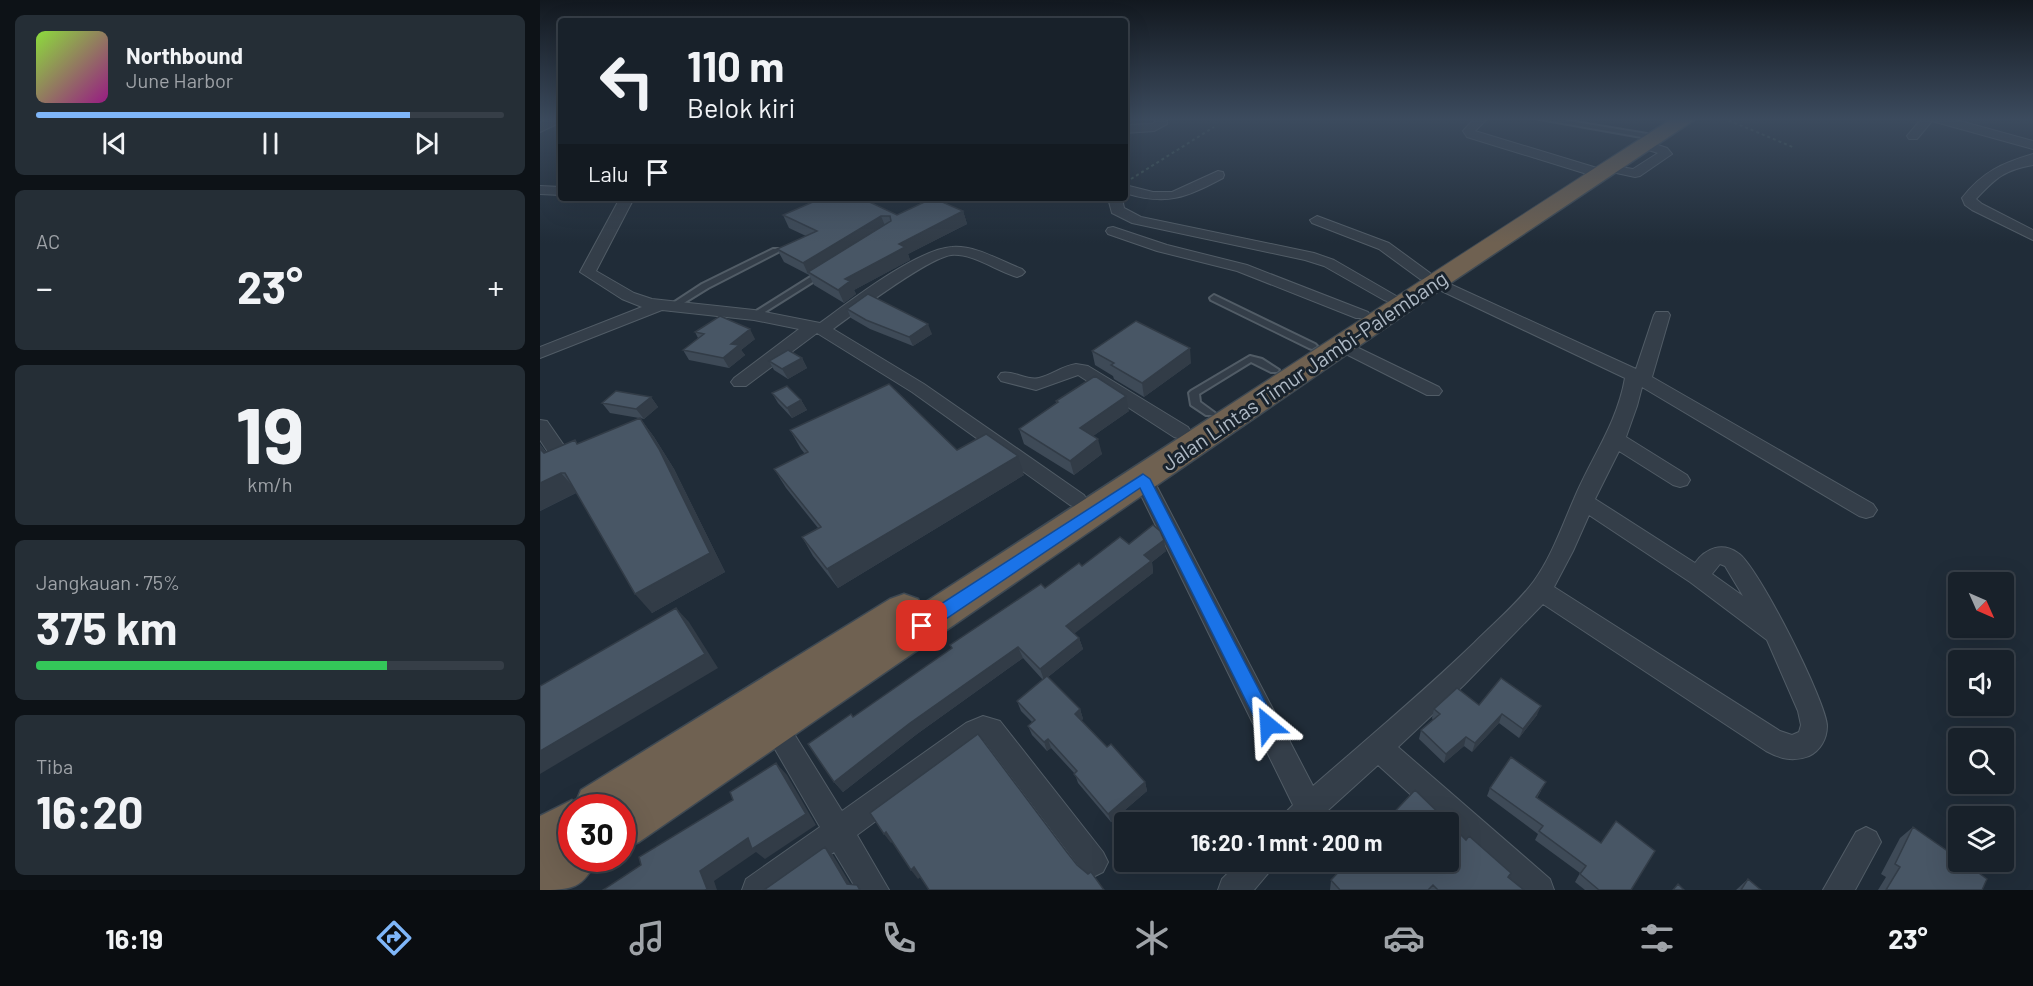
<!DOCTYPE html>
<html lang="id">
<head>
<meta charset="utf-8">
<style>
	:root { --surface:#18212a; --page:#252e36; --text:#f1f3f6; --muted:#9fa3a8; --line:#363e47; --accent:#7fb6f9 }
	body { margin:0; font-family:Barlow,sans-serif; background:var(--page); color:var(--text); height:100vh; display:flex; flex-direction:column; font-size:22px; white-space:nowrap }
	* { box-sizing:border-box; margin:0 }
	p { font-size:20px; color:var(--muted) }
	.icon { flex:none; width:33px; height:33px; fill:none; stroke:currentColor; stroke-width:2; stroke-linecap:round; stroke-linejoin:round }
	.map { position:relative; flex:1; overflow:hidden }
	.panel { display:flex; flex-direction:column; gap:15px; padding:15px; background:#0d1217; width:540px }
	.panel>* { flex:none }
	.guide { position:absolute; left:18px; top:18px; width:570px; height:183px; border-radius:6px; box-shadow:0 6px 24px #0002,0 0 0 2px var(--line); background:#18212a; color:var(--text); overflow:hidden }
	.needle { width:39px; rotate:135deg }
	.controls { position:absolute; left:1408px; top:572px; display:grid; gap:12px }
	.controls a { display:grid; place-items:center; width:66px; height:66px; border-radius:6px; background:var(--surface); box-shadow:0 6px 24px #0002,0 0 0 2px var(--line); font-size:30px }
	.speed { position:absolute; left:18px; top:794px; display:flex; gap:12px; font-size:30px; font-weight:700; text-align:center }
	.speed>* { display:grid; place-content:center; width:78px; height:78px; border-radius:50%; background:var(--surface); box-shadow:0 6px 24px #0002,0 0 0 2px var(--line); line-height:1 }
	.speed .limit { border:9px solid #d22; background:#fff; color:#111 }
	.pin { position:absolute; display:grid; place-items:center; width:51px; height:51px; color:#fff; margin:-26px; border-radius:12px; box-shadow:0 3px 9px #0006 }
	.me { position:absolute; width:66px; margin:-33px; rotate:333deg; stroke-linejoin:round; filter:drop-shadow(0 0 4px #0008) }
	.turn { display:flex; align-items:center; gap:21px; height:126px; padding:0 30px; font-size:27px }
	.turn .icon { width:78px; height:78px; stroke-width:2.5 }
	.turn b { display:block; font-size:42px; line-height:51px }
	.then { display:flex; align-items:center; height:57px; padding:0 30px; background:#0003; gap:12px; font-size:22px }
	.big { font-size:45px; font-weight:700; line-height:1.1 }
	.panel .card { flex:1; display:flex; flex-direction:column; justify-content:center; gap:9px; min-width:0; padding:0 21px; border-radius:9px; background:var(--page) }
	.panel .dial { align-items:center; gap:0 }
	.dial b { font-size:78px; line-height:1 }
	.song { display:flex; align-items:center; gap:18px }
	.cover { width:72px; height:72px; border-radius:9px; background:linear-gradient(135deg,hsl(90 70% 55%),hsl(310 70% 35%)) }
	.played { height:6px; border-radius:3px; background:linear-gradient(90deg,var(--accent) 80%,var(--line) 80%) }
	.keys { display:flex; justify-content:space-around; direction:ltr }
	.heat { display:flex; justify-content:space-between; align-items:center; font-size:33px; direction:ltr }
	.charge { height:9px; border-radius:4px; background:linear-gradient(90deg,#34c759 75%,var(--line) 0) }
	.trip { position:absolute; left:574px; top:812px; width:345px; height:60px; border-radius:6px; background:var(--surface); box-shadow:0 6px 24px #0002,0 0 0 2px var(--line); font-weight:700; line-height:60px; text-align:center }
	.dock { display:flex; height:96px; justify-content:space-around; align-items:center; background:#0a0d11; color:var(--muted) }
	.dock .icon { width:42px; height:42px }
	.dock .active { color:var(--accent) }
	.dock b { font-size:27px; color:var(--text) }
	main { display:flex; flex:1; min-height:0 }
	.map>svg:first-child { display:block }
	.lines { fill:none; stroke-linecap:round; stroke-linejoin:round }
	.lane-casing { stroke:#515c66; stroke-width:4 }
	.street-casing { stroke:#515c66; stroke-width:2 }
	.highway-casing { stroke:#3e4953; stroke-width:3 }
	.path { stroke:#3d5454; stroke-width:2; stroke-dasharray:3 3; stroke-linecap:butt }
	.lane { fill:#343e49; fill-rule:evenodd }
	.street { fill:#343e49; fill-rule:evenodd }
	.highway { fill:#6f6151; fill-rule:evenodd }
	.wall { fill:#3e4a57 }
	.shaded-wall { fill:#323c47 }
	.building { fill:#485665; stroke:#323c47; stroke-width:1.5 }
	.route { fill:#1a73e8; stroke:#114b97; stroke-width:1.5 }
	.labels { text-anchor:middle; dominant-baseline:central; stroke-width:6; stroke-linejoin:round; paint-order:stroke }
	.street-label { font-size:21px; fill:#aeb9c5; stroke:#19232d }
</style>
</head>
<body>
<main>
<section class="panel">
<div class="card">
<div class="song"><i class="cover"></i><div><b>Northbound</b><p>June Harbor</p></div></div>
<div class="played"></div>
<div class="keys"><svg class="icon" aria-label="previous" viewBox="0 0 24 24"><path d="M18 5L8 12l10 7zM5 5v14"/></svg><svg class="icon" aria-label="pause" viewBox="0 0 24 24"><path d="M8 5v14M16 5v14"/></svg><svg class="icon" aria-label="next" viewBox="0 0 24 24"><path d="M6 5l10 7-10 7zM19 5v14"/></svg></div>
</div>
<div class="card"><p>AC</p>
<div class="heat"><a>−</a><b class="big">23°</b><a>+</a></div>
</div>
<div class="card dial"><b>19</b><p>km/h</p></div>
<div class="card"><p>Jangkauan · 75%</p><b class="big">375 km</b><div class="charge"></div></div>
<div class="card"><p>Tiba</p><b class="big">16:20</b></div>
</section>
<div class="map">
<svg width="1493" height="890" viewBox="0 0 1493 890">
	<rect width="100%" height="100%" fill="#202c38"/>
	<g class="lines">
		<g class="lane-casing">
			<path id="lane" d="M994 118H1011L1107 134 1110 136 1107 138Z
				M233 249H239L240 251 168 288 134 309 131 310 127 307 162 284Z
				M280 271H283L287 273 217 317H211L210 315Z
				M674 295 775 344 777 346 772 349 769 348 671 300 670 298Z
				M710 356 722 359 739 370 737 372H731L711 362 659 394 660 402 675 413 674 415H666L651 405 649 393 651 391Z"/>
		</g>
		<g class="street-casing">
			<path id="street" d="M9 118H21V122L0 132V123Z
				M615 118H627V124L614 131 585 133V125L612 124 615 122Z
				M931 118 946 120 935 131 1057 168 1058 171 1052 175 1047 174 927 137 923 131 933 120Z
				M1382 118H1409L1493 141V149L1392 121 1377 139H1369L1367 136Z
				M1106 141 1127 148 1132 154 1100 176 1095 177 1067 171 1066 168 1067 165 1093 169 1118 153 1102 148V142Z
				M1493 154V165C1464 170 1456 178 1436 199L1442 204 1493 230V240L1432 210 1425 205 1422 198C1443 171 1463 163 1493 154Z
				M678 171 683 172 684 175 683 178C645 198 627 206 585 193V185L613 192H632Z
				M0 186 21 187V195L0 194Z
				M80 198H94L56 271 94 293 112 299 214 310 280 323C309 302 377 249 412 247 435 245 461 261 482 269L485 272 482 275 477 277C456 271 433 253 411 255 388 258 315 313 293 329L384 384 544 495 547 500 544 505 537 508 530 505 372 392 277 333 206 386H194L191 382 194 378 259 329 214 320 122 310 0 358V347L102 307 82 299 40 272Z
				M568 198H582L584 208 601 217 774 253 794 260 858 297 850 302 844 300 784 266 765 260 592 223 572 213Z
				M777 216 849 243 890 273 891 278 899 279 1096 369 1114 315 1116 312H1128L1130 315 1112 377 1333 504 1337 510 1333 516 1326 518 1319 516 1102 387 1097 406 1086 437 1147 475 1150 480 1147 485 1140 487 1133 485 1079 451 1055 499 1155 563C1166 548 1182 542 1198 553 1217 564 1287 703 1287 726 1287 739 1280 751 1269 756 1253 762 1241 759 1226 751L1003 604 924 685 858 747 1010 879 1014 890H976L909 829V822H901L838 765 775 822H742L746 812 753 805 593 479 596 474 603 472 610 474 613 479 773 786C827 739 882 693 934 643 954 623 977 604 994 581 1012 556 1022 526 1034 499 1051 458 1077 424 1085 378L889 285 888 280 880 279 839 249 772 223 770 220ZM1049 515 1150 582 1227 640 1258 711 1261 725 1259 732 1252 735 1240 731 1014 587 1033 551ZM1180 564 1185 566 1203 596 1172 574Z
				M573 227 627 245 707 265 828 312 830 315 828 318H816L697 271 617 251 568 234 566 231 568 228Z
				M802 340 899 387 902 391 899 395H887L796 349 793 345 796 341Z
				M536 364 548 366 648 427 651 432 648 437 641 439 634 437 538 375 496 390 461 381 458 377 461 373C474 370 486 381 499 378 512 375 522 366 536 364Z
				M0 420 7 421 32 457 35 462 32 467 25 469 18 467 0 440Z
				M234 713 243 716 302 811 426 723 443 716 460 721 563 852 568 862 563 872 553 877 543 872 444 741 317 835 349 890H317L294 852 242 890H202L206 879 280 827 221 725 225 716Z
				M1326 827 1336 832 1341 842 1315 890H1283L1316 832Z
				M700 861H735L730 871 714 890H678L682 879Z"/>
		</g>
		<g class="highway-casing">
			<path id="highway" d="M1133 118H1157L903 288 99 842 82 849V807H32V858H57C44 889 31 890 0 890V816L32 800 36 802 41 790 350 599 364 594 378 599 381 605C632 444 881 279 1133 118Z"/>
		</g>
		<path class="path" d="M1183 118 1255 148
			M591 179 674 127"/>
		<use href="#lane" class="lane"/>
		<use href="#street" class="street"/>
		<use href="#highway" class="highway"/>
	</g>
	<path class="wall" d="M423 211 427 224 368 254 370 260 314 290 316 294 304 303 274 285 269 275 244 262 237 249 266 236 249 228 243 215H357Z
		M307 309 392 334 373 346 330 329 311 318Z
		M155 332 215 339 201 350 205 355 189 368 149 360 143 350 158 338Z
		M552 351 651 363 604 397 574 379 573 376 555 365Z
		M262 358 267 368 248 379 234 370 229 361Z
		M232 393 261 400 267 410 252 418 238 403Z
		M111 397 118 407 104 419 100 418 114 437 134 469 185 572 112 613 36 493 0 511V444L6 452 35 440 38 444 99 418 70 413 62 403Z
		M516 401 589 411 553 436 562 454 534 475 484 444 479 429 516 403Z
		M250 430 417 450 484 475 298 588 273 556 262 537 278 528 246 488 234 469 265 454 261 449Z
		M589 544 626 551 612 562 613 573 534 633 539 638 543 649 508 677 540 709 543 719 541 720 567 747 605 782 607 791 571 822 538 783 535 774 511 748 507 751 492 735 488 726 492 722 481 711 477 701 503 680 483 658 377 734 303 792 294 782 313 717 505 588 542 566Z
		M939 705 997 715 979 738 959 723 932 752 924 746 904 763 879 739 881 730 893 720 892 718 894 709Z
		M950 788 1001 791 997 798 1091 890H1045L1035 882 1040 873 995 840 998 834 947 796Z
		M1373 827 1442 890H1338L1346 877 1341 874 1360 838Z
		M926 840 971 873 969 877 984 890H790L791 880Z
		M1208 879 1221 890H1196Z"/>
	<path class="shaded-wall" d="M423 211 427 224 368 254 370 260 314 290 316 294 304 303 298 290 305 279 359 244Z
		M341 216 346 228 268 272 269 276 263 263Z
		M388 324 392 334 373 346 369 337Z
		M210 329 215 339 201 350 205 355 189 368 183 358 191 344Z
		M650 348 651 363 604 397 602 383Z
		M262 358 267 368 248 379 242 369Z
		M586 396 589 411 543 443 540 428Z
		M111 397 118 407 104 419 96 409Z
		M261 400 267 410 252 418 247 408Z
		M100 418 114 437 134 469 185 572 112 613 95 594Z
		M558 439 562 454 534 475 530 461Z
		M0 444 16 468 0 450Z
		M478 456 484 475 298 588 287 569Z
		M21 473 38 492 0 511V483Z
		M624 540 626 551 612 562 613 573 530 637 526 626 604 555Z
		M136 608 149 622 178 668 0 774V751Z
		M539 638 543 649 504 680 500 669Z
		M478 647 483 658 377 734 303 792 294 782 370 723Z
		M1001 706 997 715 979 738 983 729Z
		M540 709 543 719 539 723 535 714Z
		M962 714 959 723 932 752 935 743Z
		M926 737 924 746 904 763 906 754Z
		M508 739 511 748 507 751 504 742Z
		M236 763 247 775 276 825 225 859 216 852 174 881 177 890H165L160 871Z
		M605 782 607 791 571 822 568 814Z
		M346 832 354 841 351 843 344 834Z
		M285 847 293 855 314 890 307 884Z
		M374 867 382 876 378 879 371 870Z"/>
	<path class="building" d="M282 198H321L357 215 393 198 423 211 359 244 365 247 305 279 310 281 298 290 268 272 351 221 350 216H341L263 263 237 249 277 231 243 215Z
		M328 294 388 324 369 337 326 320 307 309Z
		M180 316 210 329 191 344 199 345 183 358 143 350 164 334 155 332Z
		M596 321 650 348 602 383 571 365 574 363 552 351Z
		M248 350 262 358 242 369 229 361Z
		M555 376 586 396 540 428 558 439 530 461 479 429 518 402 516 401Z
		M349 384 417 450 446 434 478 456 287 569 262 537 281 527 234 469 268 452 250 430Z
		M247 386 261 400 247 408 232 393Z
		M76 391 111 397 96 409 62 403Z
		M100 418 119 449 170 553 95 594 25 473H21L0 483V449L4 453 35 440 37 444Z
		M613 525 620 531 624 540 604 555 611 561 526 626 539 638 500 669 478 647 370 723 294 782 268 744 311 714 313 717 412 648 410 645 501 584 505 588 539 563 542 566 580 537 589 544Z
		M136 608 165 654 0 751V686Z
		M507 676 540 709 535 714 567 747 571 744 605 782 568 814 534 774 537 771 508 739 504 742 488 726 495 720 477 701Z
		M961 678 1001 706 983 729 962 714 935 743 926 737 906 754 881 730 900 714 894 709 917 688 939 705Z
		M438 734 526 851 537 865 548 874 551 872 564 890H389L374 867 371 870 346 832 344 834 330 813Z
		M971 757 1006 782 996 797 1061 843 1076 821 1115 851 1091 890H1059L1040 874 1046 866 999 831 1003 826 950 788Z
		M236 763 266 814 212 849 208 838 160 871 167 889 165 890H63L101 865 99 857 193 800 190 792Z
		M875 790 908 822H845Z
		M909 823 926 840 929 836 971 873 968 877 984 890H898L893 885 888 890H800L791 880 809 861H909Z
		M1373 827 1419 859V861H1422L1447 879 1442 890H1346L1360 867 1355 864Z
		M285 847 307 884 317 885 320 890H224Z
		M1208 879 1221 890H1201Z
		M1138 884 1144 890H1133Z"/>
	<linearGradient id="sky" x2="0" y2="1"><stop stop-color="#12181f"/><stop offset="0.49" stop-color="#3c4b5e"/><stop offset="1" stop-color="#3c4b5e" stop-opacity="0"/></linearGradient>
	<rect width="1493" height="243" fill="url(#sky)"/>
	<path class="route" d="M603 474 610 479 734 719 737 725 734 731 728 734 721 731 600 488 388 631 382 633 376 631 374 626 376 620Z"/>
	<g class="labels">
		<g class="street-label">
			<text transform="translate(764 370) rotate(-34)">Jalan Lintas Timur Jambi-Palembang</text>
		</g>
	</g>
</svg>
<div class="controls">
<a><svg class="needle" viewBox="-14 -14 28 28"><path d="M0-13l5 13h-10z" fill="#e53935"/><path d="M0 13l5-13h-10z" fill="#9fa3a8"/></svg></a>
<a><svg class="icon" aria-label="sound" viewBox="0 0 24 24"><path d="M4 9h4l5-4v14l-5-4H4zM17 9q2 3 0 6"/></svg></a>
<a><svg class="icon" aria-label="search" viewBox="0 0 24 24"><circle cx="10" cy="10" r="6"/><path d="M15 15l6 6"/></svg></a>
<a><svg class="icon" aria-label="layers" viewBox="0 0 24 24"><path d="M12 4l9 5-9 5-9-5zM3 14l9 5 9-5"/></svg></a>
</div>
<div class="speed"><div class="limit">30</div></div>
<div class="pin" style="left:382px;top:626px;background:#d93025"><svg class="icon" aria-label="arrive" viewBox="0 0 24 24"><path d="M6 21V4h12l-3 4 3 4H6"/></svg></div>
<svg class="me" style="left:728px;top:725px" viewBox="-20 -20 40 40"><path d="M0-17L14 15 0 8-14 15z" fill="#1a73e8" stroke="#fff" stroke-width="4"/></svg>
<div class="trip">16:20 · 1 mnt · 200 m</div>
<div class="guide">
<div class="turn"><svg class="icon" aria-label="left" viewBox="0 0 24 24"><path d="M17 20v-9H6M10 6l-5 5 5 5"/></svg><div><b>110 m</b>Belok kiri</div></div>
<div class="then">Lalu<svg class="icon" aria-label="arrive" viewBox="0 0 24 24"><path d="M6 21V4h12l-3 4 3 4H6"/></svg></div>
</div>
</div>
</main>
<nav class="dock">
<b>16:19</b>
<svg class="icon active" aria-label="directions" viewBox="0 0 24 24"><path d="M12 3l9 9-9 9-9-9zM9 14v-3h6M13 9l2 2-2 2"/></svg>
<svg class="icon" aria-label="music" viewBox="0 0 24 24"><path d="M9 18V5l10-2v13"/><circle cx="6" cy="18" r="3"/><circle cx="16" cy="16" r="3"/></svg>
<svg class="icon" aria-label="phone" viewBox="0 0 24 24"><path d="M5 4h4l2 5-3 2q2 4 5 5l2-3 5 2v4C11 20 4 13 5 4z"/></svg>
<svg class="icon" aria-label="climate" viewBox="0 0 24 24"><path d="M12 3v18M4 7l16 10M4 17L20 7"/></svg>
<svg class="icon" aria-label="car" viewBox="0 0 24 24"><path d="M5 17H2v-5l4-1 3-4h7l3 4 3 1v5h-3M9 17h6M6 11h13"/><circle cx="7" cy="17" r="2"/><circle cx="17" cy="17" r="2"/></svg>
<svg class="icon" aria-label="filters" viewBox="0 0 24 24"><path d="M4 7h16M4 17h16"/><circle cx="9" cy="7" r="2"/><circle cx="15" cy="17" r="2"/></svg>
<b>23°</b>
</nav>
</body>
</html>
